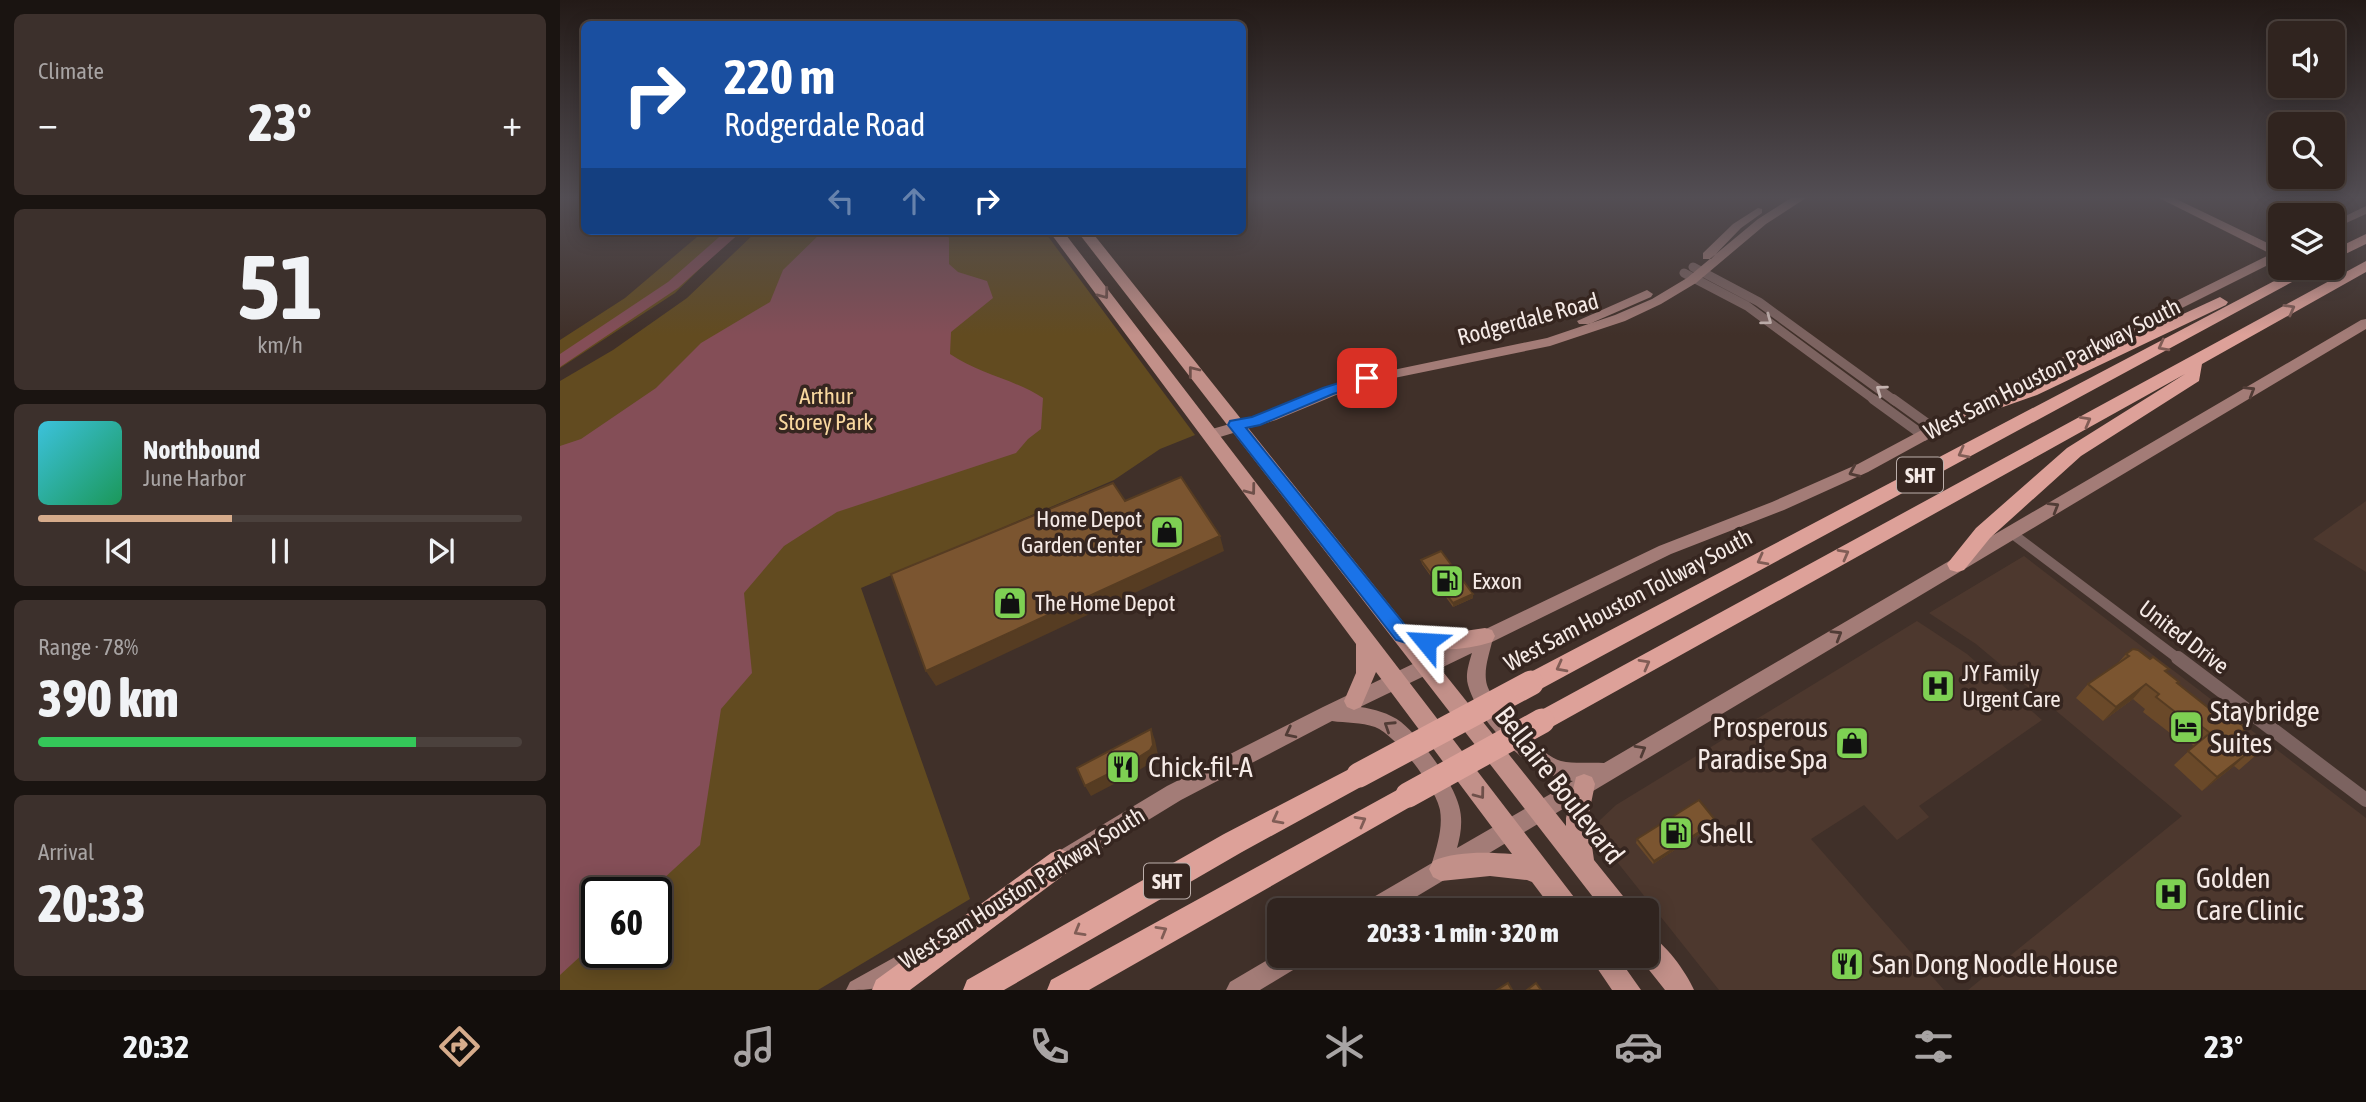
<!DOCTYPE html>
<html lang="en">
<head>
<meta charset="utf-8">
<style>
	:root { --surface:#30241f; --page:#3c302c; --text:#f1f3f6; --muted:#a8a4a4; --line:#4b413d; --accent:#d6ab8b }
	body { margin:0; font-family:"Asap Condensed",sans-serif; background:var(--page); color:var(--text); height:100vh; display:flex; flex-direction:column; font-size:26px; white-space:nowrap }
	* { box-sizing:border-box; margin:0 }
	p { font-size:23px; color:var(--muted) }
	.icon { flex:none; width:38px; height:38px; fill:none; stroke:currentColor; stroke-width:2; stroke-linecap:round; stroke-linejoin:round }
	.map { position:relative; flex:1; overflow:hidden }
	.details { display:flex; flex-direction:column; gap:14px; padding:14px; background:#1a1411; width:560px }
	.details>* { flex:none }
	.hud { position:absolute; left:21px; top:21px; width:665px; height:214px; border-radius:10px; box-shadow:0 4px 18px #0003,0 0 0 2px var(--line); background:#1a4fa0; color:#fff; overflow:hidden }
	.fabs { position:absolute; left:1708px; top:21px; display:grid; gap:14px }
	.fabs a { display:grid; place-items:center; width:77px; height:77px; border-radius:10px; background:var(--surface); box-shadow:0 4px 18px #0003,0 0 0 2px var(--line); font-size:35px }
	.speed { position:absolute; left:21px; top:877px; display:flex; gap:14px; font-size:35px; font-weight:700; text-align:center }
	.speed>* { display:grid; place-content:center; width:91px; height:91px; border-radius:50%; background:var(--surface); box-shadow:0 4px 18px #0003,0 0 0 2px var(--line); line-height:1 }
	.speed .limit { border:4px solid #111; border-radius:10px; background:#fff; color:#111 }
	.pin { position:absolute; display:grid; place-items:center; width:60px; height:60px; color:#fff; margin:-30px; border-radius:14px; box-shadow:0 4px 10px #0006 }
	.me { position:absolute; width:77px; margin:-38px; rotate:297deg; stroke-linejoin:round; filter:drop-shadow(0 0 5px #0008) }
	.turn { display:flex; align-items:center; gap:24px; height:147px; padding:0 28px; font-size:32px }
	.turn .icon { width:91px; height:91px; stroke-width:2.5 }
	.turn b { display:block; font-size:49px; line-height:60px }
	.lanes { display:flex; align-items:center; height:66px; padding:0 28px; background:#0003; justify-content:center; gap:35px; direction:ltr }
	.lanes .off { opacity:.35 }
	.big { font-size:52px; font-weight:800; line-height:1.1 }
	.details .widget { flex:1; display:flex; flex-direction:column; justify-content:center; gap:10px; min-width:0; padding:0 24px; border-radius:10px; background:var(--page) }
	.details .dial { align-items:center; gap:0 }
	.dial b { font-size:91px; line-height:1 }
	.song { display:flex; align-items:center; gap:21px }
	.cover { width:84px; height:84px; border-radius:10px; background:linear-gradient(135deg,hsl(190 70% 55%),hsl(150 70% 35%)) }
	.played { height:7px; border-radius:4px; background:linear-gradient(90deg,var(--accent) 40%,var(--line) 40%) }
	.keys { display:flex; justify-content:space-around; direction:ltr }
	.heat { display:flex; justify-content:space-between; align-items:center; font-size:38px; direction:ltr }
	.charge { height:10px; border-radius:5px; background:linear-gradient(90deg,#34c759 78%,var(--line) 0) }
	.trip { position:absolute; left:707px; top:898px; width:392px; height:70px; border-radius:10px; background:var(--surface); box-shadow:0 4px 18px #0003,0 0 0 2px var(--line); font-weight:800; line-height:70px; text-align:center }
	.dock { display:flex; height:112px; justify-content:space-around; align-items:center; background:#130e0c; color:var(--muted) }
	.dock .icon { width:49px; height:49px }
	.dock .selected { color:var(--accent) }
	.dock b { font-size:32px; color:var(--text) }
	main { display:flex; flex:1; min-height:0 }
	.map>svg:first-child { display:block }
	.built { fill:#4d382e }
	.green { fill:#624b20; fill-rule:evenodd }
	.water { fill:#844e57 }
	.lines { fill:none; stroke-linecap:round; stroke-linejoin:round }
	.river { fill:#844e57; fill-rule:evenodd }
	.street-far2 { stroke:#7c6360; stroke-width:9 }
	.street-far1 { stroke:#7c6360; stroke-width:10 }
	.street { stroke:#7c6360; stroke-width:14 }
	.secondary { fill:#a37c77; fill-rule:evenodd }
	.primary { fill:#c29089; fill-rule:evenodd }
	.highway { fill:#dda199; fill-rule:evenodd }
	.highway-bridge { stroke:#dda199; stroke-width:25 }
	.wall { fill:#6a4929 }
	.shaded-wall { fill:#563c22 }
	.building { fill:#7b5530; stroke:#563c22; stroke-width:2 }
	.oneway { stroke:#6e504a }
	.oneway2 { stroke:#815d56 }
	.oneway3 { stroke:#c5b4b0 }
	.oneway4 { stroke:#513c36 }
	.route { fill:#1a73e8; stroke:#114b97; stroke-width:2 }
	.labels { text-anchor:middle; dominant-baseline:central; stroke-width:7; stroke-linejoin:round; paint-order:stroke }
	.shield { fill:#362620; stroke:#bcafab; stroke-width:2 }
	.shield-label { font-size:21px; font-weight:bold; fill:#f5eae6 }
	.street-label { font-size:23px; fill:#f5eae6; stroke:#362620 }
	.park-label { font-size:23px; fill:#f9d89f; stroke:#362620 }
	.poi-label { font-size:23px; fill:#f5eae6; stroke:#362620; text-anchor:start }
	.near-poi-label { font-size:28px; fill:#f5eae6; stroke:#362620; text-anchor:start }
	.near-street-label { font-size:28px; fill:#f5eae6; stroke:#362620 }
</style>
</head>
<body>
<main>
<section class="details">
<div class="widget"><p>Climate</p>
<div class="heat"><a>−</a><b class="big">23°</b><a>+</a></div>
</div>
<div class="widget dial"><b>51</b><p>km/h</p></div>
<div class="widget">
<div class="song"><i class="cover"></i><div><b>Northbound</b><p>June Harbor</p></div></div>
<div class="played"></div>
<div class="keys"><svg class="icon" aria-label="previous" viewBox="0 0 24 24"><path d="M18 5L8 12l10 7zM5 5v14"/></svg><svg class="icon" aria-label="pause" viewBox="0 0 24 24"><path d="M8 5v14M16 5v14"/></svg><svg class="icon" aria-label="next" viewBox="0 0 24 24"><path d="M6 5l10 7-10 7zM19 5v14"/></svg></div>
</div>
<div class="widget"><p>Range · 78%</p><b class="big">390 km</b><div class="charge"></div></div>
<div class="widget"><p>Arrival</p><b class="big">20:33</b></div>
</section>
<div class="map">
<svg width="1806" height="990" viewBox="0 0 1806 990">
	<rect width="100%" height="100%" fill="#403029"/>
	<path class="built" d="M1806 501V572L1753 539Z
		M1464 556 1806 818V990H1408L1622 816 1416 644 1369 613Z
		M1357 621 1407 654 1482 720 1359 806 1369 817 1337 840 1304 805 1251 839 1384 990H1159L1046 848 1038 835 1040 820 1056 805Z"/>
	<path class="green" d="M144 231H179L115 293 0 368V340L65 298Z
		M197 231H484L635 435 600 449 554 480 301 588 410 899 258 990H0V381L53 350 127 298ZM37 892H96V952H37Z"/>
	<path class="water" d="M263 231H384L389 238V264L398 272 427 281 433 298 391 332 390 354C419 374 454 379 483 398L481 429 468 439 456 453 277 512 224 546 184 593 192 673 161 709 140 845 89 892H37V941L0 975V446L21 439 96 388 141 343 210 302 223 270Z"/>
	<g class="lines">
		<path class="river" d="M166 231H182L118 288 0 367V354L108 282Z"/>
		<path class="street-far2" d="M1133 267 1199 302 1335 401
			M1124 273 1187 306 1316 401"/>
		<path class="street-far1" d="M1313 399 1364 436
			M1333 399 1376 430
			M1450 532 1620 660"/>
		<path class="street" d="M1618 658 1806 800"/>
		<path class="secondary" d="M1234 196H1249L1206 224 1136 283 1101 304 1065 321 990 346 800 385 716 420 650 440 643 435 645 431 705 414 790 379 987 338 1055 315 1092 299 1127 278 1198 219Z
			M1595 196H1610L1720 249V259L1454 392 1308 472 1224 510 1111 554 932 642C929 655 923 671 927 685 933 705 980 756 1001 761 1014 764 1030 762 1044 763L1801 320 1806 319V329L834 910H802L805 902 872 863C877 846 883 828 880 810 876 788 836 735 815 727 801 722 786 723 772 721L621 800 500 874 492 877 484 874 481 867 484 860 607 786 763 707 1099 546 1212 502 1298 464 1444 386 1711 254ZM912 653C909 663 905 675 908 685 919 724 973 778 1013 781L897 848C901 834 903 820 899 806 893 782 860 737 841 722 829 713 814 709 800 707Z
			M1806 206V214L1773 229V222Z
			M1198 208 1202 209V213L1181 228 1151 259H1143V253L1173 224Z
			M1087 290 1093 294 1091 297 1029 324H1019L1017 321Z
			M719 953V956H746L743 964 700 990H666L670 982Z
			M335 957 343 960 346 968C337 990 308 990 286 990L290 982Z"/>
		<path class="primary" d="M489 231H503L1017 901 1020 910H993L972 882 967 880 930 876 881 881 873 877 869 869 873 861C896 851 927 852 952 854L816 672 801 707 794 710 787 707 784 701 796 673V644Z
			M517 231H531L848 628 884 634 925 628 932 630 935 636 932 642C910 649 887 651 864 648L1006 826V818L1016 777 1024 774 1032 777 1035 784 1028 818 1034 860 1067 901 1070 910H1043Z
			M1087 934C1105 942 1126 972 1134 990H1105L1078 956H1087Z
			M1029 956H1057L1081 990H1052Z"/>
		<path class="highway" d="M1806 234V244L1773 260V250Z
			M1806 261V272L1642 364 1639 381 1521 456 1430 538 1404 570 1397 572 1390 570 1387 564 1416 528 1507 448 1625 374 990 728 982 731 974 728 970 721 974 714Z
			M1739 268H1758L979 690 971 693 963 690 960 683 963 676Z
			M1660 297 1668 302 1666 305 1477 395 1409 419 1400 413 1403 409 1465 387Z
			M799 764 808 767 811 775 808 783 682 852 444 990H403L407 980 664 834Z
			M848 784 857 787 860 795 857 803 529 990H487L491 980Z
			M500 849 509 853 513 862 509 871 350 990H312L316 980 491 853Z"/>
		<path class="highway-bridge" d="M799 775 971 683
			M848 795 982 721"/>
	</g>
	<path class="wall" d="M861 560 913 598 893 607 862 564Z
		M1566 654 1606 672 1618 684 1649 708 1683 731 1703 749 1679 770 1674 766 1642 791 1614 765 1634 746 1623 737 1619 740 1583 712 1585 709 1573 699 1543 721 1516 698 1528 684 1557 664Z
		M1155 824 1093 864 1076 843 1077 839Z"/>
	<path class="shaded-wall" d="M660 536 664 551 376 686 366 671Z
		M913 594V598L893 607V603Z
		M1586 684 1573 699 1543 721 1556 707Z
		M1637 723 1623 737 1619 740 1633 726Z
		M591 729 595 740 598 755 595 760 573 774 531 796 525 786Z
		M1689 752 1674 766 1642 791 1657 777Z
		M1156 821 1155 824 1093 864 1094 861Z"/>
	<path class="building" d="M621 477 660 536 366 671 331 574 553 483 565 501Z
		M881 551 913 594 893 603 861 560Z
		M1573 649 1578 650 1590 659 1593 657 1609 669 1605 671 1619 682 1617 683 1650 709 1651 706 1667 718 1670 716 1686 728 1683 731 1703 749 1695 756 1689 752 1657 777 1628 751 1650 733 1637 723 1633 726 1596 697 1599 694 1586 684 1556 707 1528 684 1569 656 1566 654Z
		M591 729 593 745 590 750 568 764 525 786 517 768Z
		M1139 800 1156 821 1094 861 1077 839Z
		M948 983 952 990H937Z
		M976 983 981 990H967Z"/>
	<defs><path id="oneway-chevron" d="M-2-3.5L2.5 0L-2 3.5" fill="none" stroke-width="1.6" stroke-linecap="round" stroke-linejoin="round" transform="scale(1.75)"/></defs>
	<g class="oneway">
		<use href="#oneway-chevron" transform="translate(544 294) rotate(53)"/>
		<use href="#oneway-chevron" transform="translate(633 371) rotate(-128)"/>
		<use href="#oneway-chevron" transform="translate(691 490) rotate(53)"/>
		<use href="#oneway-chevron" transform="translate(920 794) rotate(53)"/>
	</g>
	<g class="oneway2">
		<use href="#oneway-chevron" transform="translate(1730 309) rotate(-29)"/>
		<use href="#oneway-chevron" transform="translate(1603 346) rotate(152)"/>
		<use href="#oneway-chevron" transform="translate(1526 421) rotate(-29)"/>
		<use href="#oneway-chevron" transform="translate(1403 453) rotate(152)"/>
		<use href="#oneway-chevron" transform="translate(1284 554) rotate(-29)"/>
		<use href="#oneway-chevron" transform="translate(1202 560) rotate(152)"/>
		<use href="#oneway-chevron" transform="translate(1085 664) rotate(-29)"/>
		<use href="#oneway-chevron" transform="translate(1001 667) rotate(152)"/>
		<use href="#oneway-chevron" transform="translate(717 819) rotate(152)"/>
		<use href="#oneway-chevron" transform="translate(801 821) rotate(-29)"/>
		<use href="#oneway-chevron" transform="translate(519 931) rotate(150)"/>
		<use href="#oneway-chevron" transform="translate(602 931) rotate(-30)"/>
	</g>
	<g class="oneway3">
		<use href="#oneway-chevron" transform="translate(1207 320) rotate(36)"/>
		<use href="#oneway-chevron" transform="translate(1321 390) rotate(-144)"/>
	</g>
	<g class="oneway4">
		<use href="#oneway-chevron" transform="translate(1690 391) rotate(-31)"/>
		<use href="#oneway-chevron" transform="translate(1294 472) rotate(156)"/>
		<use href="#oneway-chevron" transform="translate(1494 507) rotate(-31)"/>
		<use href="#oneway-chevron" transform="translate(1277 635) rotate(-31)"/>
		<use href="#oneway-chevron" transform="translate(829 726) rotate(-147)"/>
		<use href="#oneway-chevron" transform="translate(730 733) rotate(153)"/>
		<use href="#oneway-chevron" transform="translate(1081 750) rotate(-30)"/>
	</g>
	<linearGradient id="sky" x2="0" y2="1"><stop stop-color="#231a17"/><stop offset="0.59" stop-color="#534e54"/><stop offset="1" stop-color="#534e54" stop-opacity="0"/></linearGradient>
	<rect width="1806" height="335" fill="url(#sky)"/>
	<path class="route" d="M807 374 812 375V382L773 394 700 425 686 428 848 629 872 636 875 642 872 647 866 649 836 640 668 425 670 421 692 417 763 388Z"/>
	<defs>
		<g id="shop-square" transform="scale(1.75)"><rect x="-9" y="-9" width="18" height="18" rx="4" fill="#7ed053" stroke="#362620"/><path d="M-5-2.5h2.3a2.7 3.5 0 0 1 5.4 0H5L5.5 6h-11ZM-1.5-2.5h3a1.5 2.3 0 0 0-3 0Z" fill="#111"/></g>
		<g id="fuel-square" transform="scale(1.75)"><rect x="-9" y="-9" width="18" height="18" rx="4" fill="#7ed053" stroke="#362620"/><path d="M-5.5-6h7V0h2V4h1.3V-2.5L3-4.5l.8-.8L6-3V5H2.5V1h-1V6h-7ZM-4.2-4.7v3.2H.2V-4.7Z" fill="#111"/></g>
		<g id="hospital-square" transform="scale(1.75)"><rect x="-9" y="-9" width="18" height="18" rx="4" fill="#7ed053" stroke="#362620"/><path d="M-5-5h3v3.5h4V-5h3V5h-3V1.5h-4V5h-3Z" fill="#111"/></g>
		<g id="hotel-square" transform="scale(1.75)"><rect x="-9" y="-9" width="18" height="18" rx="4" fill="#7ed053" stroke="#362620"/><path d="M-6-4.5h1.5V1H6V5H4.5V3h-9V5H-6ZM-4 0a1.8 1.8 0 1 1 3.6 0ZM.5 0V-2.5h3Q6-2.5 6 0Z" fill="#111"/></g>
		<g id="restaurant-square" transform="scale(1.75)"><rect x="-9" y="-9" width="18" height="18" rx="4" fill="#7ed053" stroke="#362620"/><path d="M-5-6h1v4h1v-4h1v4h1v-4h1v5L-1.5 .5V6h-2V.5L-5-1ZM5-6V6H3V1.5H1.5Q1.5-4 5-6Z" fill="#111"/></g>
	</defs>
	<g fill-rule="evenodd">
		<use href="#shop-square" x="607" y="532"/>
		<use href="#fuel-square" x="887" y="581"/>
		<use href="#shop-square" x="450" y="603"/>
		<use href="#hospital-square" x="1378" y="686"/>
		<use href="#hotel-square" x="1626" y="727"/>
		<use href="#shop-square" x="1292" y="743"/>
		<use href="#restaurant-square" x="563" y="767"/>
		<use href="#fuel-square" x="1116" y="833"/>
		<use href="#hospital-square" x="1611" y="894"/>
		<use href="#restaurant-square" x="1287" y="964"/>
	</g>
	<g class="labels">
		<g class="shield">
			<rect x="1337" y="457.5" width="46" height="35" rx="5"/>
			<rect x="584" y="863.5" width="46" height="35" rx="5"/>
		</g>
		<g class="shield-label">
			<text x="1360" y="475">SHT</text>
			<text x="607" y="881">SHT</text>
		</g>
		<g class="street-label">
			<text transform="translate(968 319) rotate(-15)">Rodgerdale Road</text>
			<text transform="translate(1492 369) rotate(-27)">West Sam Houston Parkway South</text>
			<text transform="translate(1068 600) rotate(-28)">West Sam Houston Tollway South</text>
			<text transform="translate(1624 637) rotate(37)">United Drive</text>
			<text transform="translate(462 888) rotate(-32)">West Sam Houston Parkway South</text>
		</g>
		<g class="park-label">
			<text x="266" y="396">Arthur<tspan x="266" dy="26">Storey Park</tspan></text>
		</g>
		<g class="poi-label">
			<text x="582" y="519" text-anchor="end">Home Depot<tspan x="582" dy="26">Garden Center</tspan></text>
			<text x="912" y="581">Exxon</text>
			<text x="475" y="603">The Home Depot</text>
			<text x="1402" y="673">JY Family<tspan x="1402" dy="26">Urgent Care</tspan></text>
		</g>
		<g class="near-poi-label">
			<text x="1650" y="711">Staybridge<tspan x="1650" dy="32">Suites</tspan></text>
			<text x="1268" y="727" text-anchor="end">Prosperous<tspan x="1268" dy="32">Paradise Spa</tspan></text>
			<text x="588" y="767">Chick-fil-A</text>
			<text x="1140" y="833">Shell</text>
			<text x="1636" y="878">Golden<tspan x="1636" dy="32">Care Clinic</tspan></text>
			<text x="1312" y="964">San Dong Noodle House</text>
		</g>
		<g class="near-street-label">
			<text transform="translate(1000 785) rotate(52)">Bellaire Boulevard</text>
		</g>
	</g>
</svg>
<div class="fabs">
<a><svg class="icon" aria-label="sound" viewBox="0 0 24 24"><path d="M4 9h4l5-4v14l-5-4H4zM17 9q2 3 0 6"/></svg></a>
<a><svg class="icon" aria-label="search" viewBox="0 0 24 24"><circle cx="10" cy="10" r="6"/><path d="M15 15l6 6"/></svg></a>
<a><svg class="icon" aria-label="layers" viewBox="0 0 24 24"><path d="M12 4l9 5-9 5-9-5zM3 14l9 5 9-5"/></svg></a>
</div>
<div class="speed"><div class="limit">60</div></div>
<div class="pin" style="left:807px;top:378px;background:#d93025"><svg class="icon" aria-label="arrive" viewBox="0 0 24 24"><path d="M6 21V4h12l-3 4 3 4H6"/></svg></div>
<svg class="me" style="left:866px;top:642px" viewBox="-20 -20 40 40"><path d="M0-17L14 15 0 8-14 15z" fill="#1a73e8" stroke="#fff" stroke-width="4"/></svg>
<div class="trip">20:33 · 1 min · 320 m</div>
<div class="hud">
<div class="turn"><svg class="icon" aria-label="right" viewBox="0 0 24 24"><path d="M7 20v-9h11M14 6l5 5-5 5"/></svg><div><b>220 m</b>Rodgerdale Road</div></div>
<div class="lanes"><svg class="icon off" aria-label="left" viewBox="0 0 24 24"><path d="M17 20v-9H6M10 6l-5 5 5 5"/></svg><svg class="icon off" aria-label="ahead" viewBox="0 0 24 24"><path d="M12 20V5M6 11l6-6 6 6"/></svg><svg class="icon" aria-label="right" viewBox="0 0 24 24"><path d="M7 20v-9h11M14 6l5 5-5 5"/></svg></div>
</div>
</div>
</main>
<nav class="dock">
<b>20:32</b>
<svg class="icon selected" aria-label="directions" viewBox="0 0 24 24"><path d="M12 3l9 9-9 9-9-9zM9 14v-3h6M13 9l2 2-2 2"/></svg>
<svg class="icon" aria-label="music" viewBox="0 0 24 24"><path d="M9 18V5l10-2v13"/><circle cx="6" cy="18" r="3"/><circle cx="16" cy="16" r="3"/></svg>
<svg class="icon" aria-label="phone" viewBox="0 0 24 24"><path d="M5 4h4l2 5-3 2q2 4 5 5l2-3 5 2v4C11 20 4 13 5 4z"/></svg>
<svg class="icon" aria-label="climate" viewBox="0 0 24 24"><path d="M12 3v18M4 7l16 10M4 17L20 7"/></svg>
<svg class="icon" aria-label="car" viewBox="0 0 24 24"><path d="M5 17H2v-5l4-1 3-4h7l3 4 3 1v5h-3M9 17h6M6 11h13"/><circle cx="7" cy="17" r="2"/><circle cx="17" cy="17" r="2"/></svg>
<svg class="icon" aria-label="filters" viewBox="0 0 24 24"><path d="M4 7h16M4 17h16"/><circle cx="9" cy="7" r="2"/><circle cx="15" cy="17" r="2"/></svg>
<b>23°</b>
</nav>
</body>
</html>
